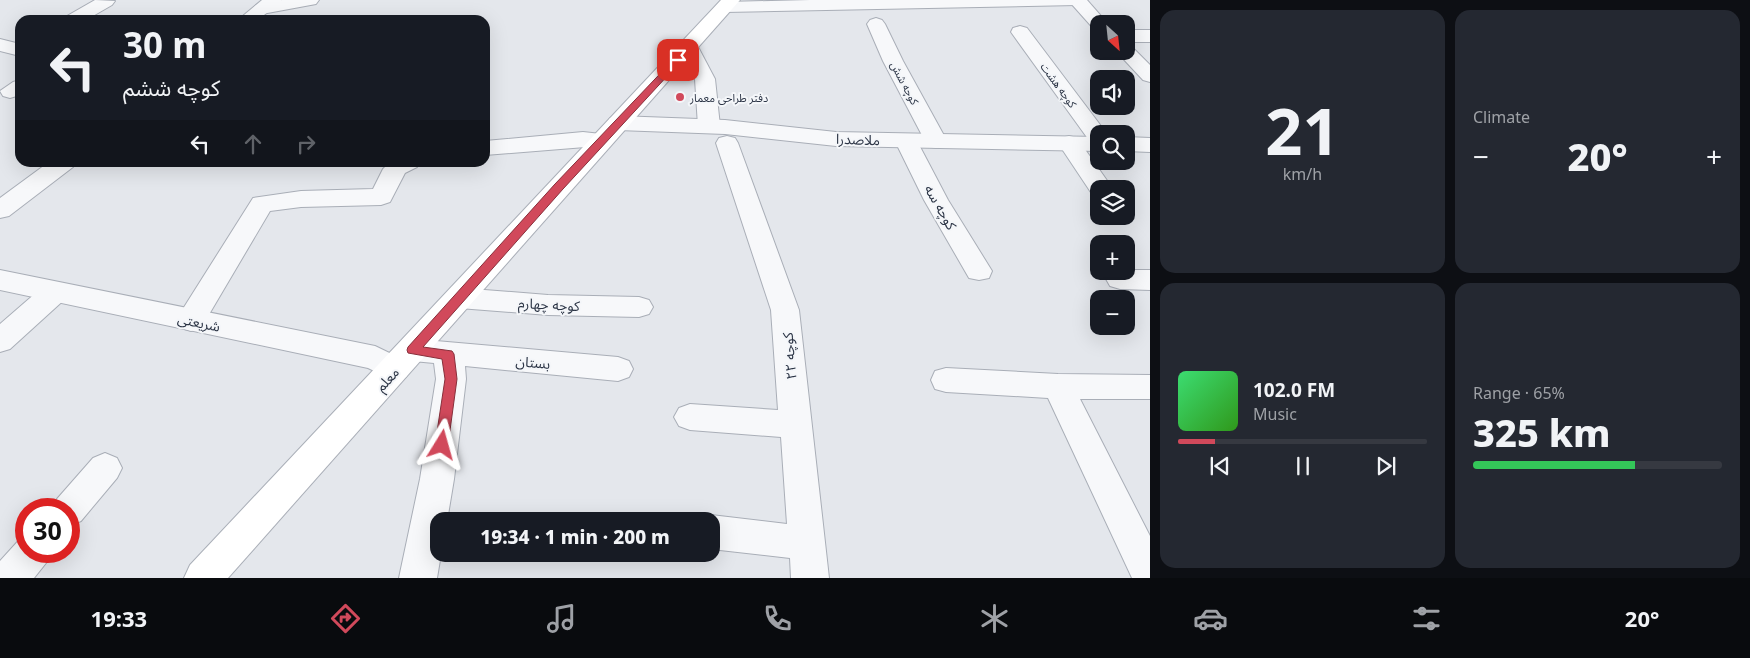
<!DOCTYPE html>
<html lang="en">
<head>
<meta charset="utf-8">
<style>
	:root { --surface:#171b24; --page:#242831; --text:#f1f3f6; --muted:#9ea1a6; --line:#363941; --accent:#d1495b }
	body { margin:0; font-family:"Noto Sans","Noto Sans Arabic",sans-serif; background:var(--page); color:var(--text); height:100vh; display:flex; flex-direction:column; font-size:19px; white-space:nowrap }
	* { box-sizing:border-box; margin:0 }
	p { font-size:16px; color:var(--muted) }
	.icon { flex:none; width:28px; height:28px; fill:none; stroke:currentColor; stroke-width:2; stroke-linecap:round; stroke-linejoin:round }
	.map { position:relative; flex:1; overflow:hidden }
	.panel { display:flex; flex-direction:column; gap:10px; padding:10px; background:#0d0f14; width:600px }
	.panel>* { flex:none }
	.hud { position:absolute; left:15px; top:15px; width:475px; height:152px; border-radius:15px; box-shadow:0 5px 20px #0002; background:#171b24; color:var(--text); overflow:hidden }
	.needle { width:32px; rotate:153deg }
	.fabs { position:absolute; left:1090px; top:15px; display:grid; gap:10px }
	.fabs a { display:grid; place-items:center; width:45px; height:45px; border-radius:10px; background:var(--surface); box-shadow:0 5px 20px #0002; font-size:25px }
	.speed { position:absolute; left:15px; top:498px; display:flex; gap:10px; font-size:25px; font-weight:700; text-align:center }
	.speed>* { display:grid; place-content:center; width:65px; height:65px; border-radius:50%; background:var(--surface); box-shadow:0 5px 20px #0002; line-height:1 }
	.speed .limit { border:8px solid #d22; background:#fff; color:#111 }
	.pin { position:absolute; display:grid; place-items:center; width:42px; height:42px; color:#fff; margin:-21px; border-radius:10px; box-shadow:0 2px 8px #0006 }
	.me { position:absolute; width:55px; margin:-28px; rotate:8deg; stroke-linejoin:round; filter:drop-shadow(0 0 4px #0008) }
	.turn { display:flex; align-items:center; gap:18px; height:105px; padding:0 25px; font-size:22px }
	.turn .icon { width:65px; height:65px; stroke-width:2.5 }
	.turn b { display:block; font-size:35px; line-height:42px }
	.lanes { display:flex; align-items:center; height:48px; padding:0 25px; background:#0003; justify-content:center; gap:25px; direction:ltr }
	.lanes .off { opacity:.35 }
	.big { font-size:38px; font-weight:800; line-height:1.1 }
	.panel .widget { flex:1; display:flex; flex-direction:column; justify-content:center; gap:8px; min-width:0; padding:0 18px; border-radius:15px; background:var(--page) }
	.panel .dial { align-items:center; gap:0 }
	.dial b { font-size:65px; line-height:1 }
	.song { display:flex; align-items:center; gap:15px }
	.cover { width:60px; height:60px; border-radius:8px; background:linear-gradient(135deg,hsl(140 70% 55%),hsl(110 70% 35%)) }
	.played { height:5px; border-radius:2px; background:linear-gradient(90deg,var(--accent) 15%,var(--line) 15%) }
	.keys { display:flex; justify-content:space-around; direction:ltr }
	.heat { display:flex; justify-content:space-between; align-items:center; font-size:28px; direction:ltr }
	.charge { height:8px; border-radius:4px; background:linear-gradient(90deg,#34c759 65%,var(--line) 0) }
	.panel .tiles { flex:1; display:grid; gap:10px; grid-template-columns:repeat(2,1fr) }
	.trip { position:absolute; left:430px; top:512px; width:290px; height:50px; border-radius:15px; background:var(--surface); box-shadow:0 5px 20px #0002; font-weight:800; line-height:50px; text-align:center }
	.menu { display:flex; height:80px; justify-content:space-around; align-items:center; background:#090b0e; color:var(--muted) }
	.menu .icon { width:35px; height:35px }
	.menu .selected { color:var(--accent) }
	.menu b { font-size:22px; color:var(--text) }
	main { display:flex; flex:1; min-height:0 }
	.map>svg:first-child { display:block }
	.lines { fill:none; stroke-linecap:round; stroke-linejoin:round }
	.minor-casing { stroke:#a9aeb7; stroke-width:2 }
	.tertiary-casing { stroke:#a9aeb7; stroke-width:2 }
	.secondary-casing { stroke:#a9aeb7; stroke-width:2 }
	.minor { fill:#f7f8fa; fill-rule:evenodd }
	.tertiary { fill:#f7f8fa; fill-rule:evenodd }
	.secondary { fill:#fff; fill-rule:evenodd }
	.route { fill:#d1495b; stroke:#882f3b }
	.poi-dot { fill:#d1495b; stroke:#f4f6f9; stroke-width:2 }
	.labels { text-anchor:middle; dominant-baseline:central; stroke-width:4; stroke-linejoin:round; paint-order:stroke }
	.far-street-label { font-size:11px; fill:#2b3445; stroke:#f4f6f9 }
	.far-poi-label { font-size:11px; fill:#2b3445; stroke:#f4f6f9; text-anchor:start }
	.street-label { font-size:14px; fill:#2b3445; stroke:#f4f6f9 }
</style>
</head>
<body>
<main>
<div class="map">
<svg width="1150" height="578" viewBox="0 0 1150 578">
	<rect width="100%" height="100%" fill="#e4e7ec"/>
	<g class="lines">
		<g class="minor-casing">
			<path id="minor" d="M95 0 115 1 112 5 86 20H64L67 16Z
				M282 0H319L316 4 262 14 256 13 253 9 256 5Z
				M810 0H1086L1083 4 1077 5 725 12 719 11 716 7 719 3 725 2Z
				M876 18 882 20 885 24 903 61 947 141 944 146 936 148 928 146 925 141 883 61 867 24 870 20Z
				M1020 26 1027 28 1107 134H1099V145L1091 143 1011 32 1013 28Z
				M1126 30H1150V42H1126Z
				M0 39 20 44V56L0 51Z
				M689 41 696 43 715 79 720 126 717 131 709 133 701 131 698 126 695 79 679 47 682 43Z
				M20 80V95L10 98 3 96 0 91 13 82Z
				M583 132 610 135 613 140 610 145 485 155V141Z
				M906 134 914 136 917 141 948 200 992 271 989 278 979 280 969 278 924 200 895 141 898 136Z
				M727 136 735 138 738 143 799 310 829 578H791L790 558 711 549V521H698L711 515 787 524 781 437 690 430 679 426 674 417 679 408 690 404 778 410 771 310 716 143 719 138Z
				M1069 136 1077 138 1113 189H1099V196L1092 194 1058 143 1061 138Z
				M390 162H420L417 167 405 173 390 202 381 205 301 207 270 211 201 328 191 331 181 328 177 320 181 312 253 198 301 191 373 189 383 169Z
				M1126 270H1150V290L1120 289 1110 286 1106 279 1110 272 1126 271Z
				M55 282 65 285 69 292 65 299 10 349 0 352V324L45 285Z
				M459 288 548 295 639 297 649 300 653 307 649 314 639 317 548 315 459 308 449 305 445 298 449 291Z
				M413 339 618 357 629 361 633 369 629 377 618 381 465 366 466 379 454 479 447 521H439V554H441L437 578H399L420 479 436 379 434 363 413 361 403 358 398 350 403 342Z
				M946 368 1058 374 1150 375V399H1080L1150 536V578H1132L1048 398 946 392 935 389 931 380 935 371Z
				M105 453 117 458 122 468 117 478 81 521 69 526V509H52L57 499 93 458Z
				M26 536V551H51L46 563 34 578H0V561L20 539Z"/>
		</g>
		<g class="tertiary-casing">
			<path id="tertiary" d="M262 0H282L258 20H238Z
				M1068 0H1087L1108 24H1099V29L1093 28Z
				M1126 46 1132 47 1150 65V82L1143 80 1116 51H1126Z
				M618 116 725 120 836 132 1099 137V151L836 146 725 134 618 130 610 128 607 123 610 118Z
				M1126 137 1150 138V152L1126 151Z
				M49 162H76L73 167 9 216 0 218V198Z
				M0 270 375 346 406 361 410 369 406 377 395 381 368 368 0 290Z"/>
		</g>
		<g class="secondary-casing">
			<path id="secondary" d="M721 0H740L228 578H184L190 565Z"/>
		</g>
		<use href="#minor" class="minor"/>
		<use href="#tertiary" class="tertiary"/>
		<use href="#secondary" class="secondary"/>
	</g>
	<path class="route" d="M675 58 682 60 563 189 423 347 452 351 454 354 457 379 448 445 446 450 442 451 437 450 435 445 445 379 442 359 408 353 407 350 408 347 555 184Z"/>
	<circle class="poi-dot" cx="680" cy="97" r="5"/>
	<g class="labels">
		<g class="far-street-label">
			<text transform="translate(905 83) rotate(62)">کوچه شش</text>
			<text transform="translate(1059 85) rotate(54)">کوچه هشت</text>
		</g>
		<g class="far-poi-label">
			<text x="690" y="97">دفتر طراحی معمار</text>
		</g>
		<g class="street-label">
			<text transform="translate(858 139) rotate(2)">ملاصدرا</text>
			<text transform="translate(941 207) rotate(60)">کوچه سه</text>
			<text transform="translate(549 304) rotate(3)">کوچه چهارم</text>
			<text transform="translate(199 322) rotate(12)">شریعتی</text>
			<text transform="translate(789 356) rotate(-95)">کوچه ۲۲</text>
			<text transform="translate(533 362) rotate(5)">بستان</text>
			<text transform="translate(387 379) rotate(-47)">معلم</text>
		</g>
	</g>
</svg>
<div class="fabs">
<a><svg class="needle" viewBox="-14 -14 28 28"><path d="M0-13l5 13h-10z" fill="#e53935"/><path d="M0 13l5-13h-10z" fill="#9ea1a6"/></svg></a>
<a><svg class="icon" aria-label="sound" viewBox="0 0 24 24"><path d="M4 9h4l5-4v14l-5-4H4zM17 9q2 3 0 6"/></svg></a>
<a><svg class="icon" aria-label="search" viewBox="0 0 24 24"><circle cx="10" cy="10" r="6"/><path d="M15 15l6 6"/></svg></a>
<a><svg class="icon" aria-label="layers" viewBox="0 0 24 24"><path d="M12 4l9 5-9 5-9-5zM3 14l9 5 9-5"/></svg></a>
<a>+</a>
<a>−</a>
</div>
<div class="speed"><div class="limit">30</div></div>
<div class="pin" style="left:678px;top:60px;background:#d93025"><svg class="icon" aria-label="arrive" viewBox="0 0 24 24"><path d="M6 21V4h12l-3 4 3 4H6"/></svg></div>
<svg class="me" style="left:442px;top:445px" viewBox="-20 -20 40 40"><path d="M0-17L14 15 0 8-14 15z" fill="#d1495b" stroke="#fff" stroke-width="4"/></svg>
<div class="trip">19:34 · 1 min · 200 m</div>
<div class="hud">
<div class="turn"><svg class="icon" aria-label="left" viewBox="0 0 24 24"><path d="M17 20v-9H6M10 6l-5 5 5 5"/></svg><div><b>30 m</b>کوچه ششم</div></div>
<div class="lanes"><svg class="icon" aria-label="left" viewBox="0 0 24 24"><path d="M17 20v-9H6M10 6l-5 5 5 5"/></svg><svg class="icon off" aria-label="ahead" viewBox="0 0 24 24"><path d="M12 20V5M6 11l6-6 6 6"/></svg><svg class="icon off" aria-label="right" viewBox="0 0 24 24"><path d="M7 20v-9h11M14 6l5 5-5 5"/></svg></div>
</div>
</div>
<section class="panel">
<div class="tiles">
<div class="widget dial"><b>21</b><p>km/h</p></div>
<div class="widget"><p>Climate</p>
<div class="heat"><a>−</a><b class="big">20°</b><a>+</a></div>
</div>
<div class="widget">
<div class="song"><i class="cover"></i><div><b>102.0 FM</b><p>Music</p></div></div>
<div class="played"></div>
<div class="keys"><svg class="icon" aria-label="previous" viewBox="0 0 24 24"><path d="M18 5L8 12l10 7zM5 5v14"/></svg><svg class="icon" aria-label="pause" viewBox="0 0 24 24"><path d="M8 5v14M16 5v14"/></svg><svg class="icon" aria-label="next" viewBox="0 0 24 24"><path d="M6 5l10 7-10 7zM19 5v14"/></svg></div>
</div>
<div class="widget"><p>Range · 65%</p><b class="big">325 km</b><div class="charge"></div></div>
</div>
</section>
</main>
<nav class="menu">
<b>19:33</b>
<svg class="icon selected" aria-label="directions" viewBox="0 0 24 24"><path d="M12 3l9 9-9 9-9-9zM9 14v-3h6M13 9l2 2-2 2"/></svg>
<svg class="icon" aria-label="music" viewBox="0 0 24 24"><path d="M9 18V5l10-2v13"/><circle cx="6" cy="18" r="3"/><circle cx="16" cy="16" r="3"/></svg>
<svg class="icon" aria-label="phone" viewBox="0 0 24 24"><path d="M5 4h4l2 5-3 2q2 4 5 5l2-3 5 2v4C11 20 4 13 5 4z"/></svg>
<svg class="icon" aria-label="climate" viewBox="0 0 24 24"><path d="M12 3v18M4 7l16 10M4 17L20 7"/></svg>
<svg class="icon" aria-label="car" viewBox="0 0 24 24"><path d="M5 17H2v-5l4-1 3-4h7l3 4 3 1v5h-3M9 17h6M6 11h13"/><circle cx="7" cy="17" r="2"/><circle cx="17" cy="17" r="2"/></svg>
<svg class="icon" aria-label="filters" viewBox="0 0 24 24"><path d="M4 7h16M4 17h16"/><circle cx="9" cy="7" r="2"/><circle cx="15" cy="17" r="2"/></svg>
<b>20°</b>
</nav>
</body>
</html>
